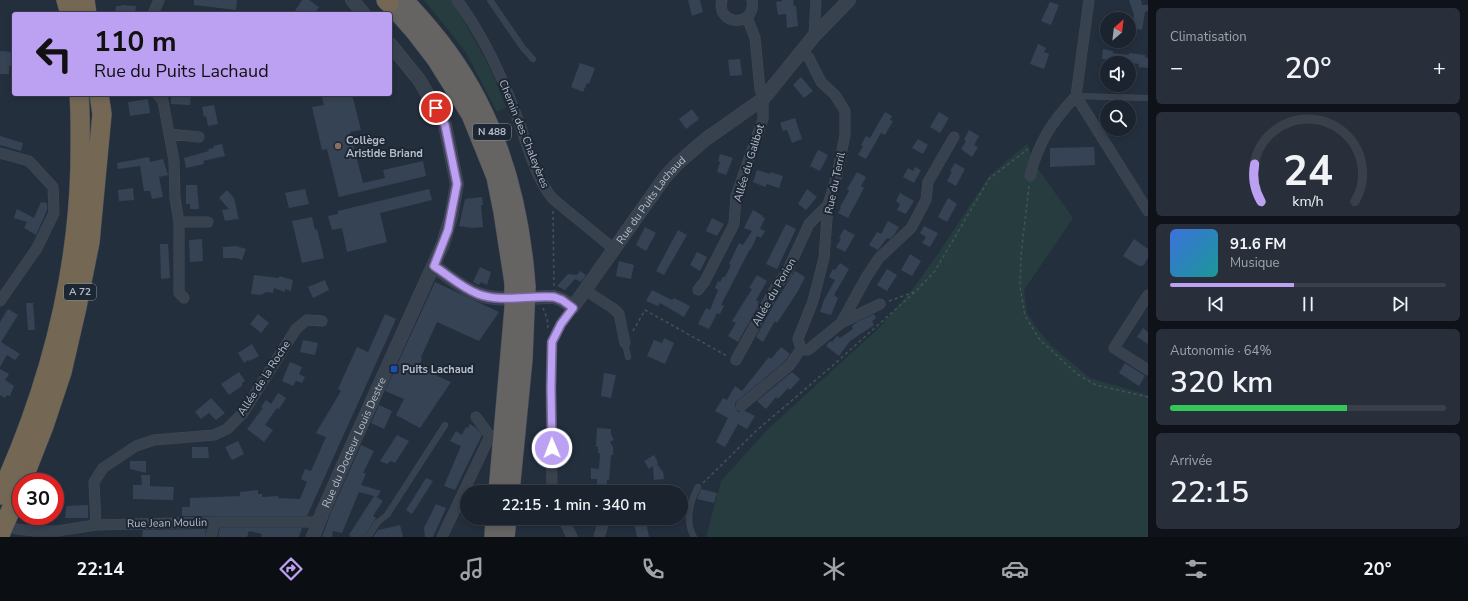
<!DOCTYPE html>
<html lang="fr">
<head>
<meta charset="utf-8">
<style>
	:root { --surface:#1b232e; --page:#282f3a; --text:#f1f3f6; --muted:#a0a4aa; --line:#39404a; --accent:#bca0f2 }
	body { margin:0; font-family:"Nunito Sans",sans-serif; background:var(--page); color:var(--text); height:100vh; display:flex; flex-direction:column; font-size:15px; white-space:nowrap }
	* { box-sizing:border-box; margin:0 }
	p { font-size:13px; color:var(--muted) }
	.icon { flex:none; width:22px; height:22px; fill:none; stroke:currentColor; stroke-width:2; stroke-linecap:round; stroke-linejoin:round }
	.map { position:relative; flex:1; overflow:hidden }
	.drawer { display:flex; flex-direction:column; gap:8px; padding:8px; background:#0f1319; width:320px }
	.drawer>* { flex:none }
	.top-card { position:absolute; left:12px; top:12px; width:380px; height:84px; border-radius:4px; box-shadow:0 2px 6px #0003,0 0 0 1px var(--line); background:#bca0f2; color:#111; overflow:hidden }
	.needle { width:26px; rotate:28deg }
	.buttons { position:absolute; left:1100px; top:12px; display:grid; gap:8px }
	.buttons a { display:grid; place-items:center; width:36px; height:36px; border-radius:50%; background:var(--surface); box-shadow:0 2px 6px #0003,0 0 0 1px var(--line); font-size:20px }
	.speed { position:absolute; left:12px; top:473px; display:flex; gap:8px; font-size:20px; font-weight:700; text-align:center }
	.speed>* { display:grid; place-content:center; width:52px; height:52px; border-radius:50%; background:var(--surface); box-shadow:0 2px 6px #0003,0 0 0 1px var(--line); line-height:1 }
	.speed .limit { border:6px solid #d22; background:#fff; color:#111 }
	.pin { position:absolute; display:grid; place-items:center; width:34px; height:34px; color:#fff; margin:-17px; border:2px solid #fff; border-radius:50%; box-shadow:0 1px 4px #0007 }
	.me { position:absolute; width:44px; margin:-22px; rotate:359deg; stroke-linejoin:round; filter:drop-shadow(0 0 3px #0008) }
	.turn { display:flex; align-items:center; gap:14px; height:84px; padding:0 16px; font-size:18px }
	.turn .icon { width:52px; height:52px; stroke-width:2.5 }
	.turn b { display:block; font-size:28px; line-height:34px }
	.big { font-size:30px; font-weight:600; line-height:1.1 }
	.drawer .widget { flex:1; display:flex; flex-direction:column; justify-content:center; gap:6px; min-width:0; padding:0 14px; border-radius:6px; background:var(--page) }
	.drawer .dial { align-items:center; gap:0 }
	.dial svg { height:104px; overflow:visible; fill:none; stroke:var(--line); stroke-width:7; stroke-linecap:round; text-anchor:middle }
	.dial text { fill:var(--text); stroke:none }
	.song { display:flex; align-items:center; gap:12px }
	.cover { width:48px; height:48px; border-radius:6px; background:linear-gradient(135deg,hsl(220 70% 55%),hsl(180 70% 35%)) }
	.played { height:4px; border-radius:2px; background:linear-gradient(90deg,var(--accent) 45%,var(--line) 45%) }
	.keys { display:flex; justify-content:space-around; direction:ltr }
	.heat { display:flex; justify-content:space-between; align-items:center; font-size:22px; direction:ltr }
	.charge { height:6px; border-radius:3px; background:linear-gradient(90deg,#34c759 64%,var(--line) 0) }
	.trip { position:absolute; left:460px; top:485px; width:228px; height:40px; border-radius:20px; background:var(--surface); box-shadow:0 2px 6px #0003,0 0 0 1px var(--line); font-weight:600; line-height:40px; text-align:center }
	.tab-bar { display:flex; height:64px; justify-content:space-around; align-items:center; background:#0b0e12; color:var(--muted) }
	.tab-bar .icon { width:28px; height:28px }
	.tab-bar .active { color:var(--accent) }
	.tab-bar b { font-size:18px; color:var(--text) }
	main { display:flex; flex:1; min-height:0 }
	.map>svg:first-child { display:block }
	.green { fill:#263c3f }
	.building { fill:#364354 }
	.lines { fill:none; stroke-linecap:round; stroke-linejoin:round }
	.service-casing { stroke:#414a57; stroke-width:6 }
	.minor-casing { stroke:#414a57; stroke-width:11 }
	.tertiary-casing { stroke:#414a57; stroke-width:14 }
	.trunk-casing { stroke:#434c59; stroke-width:18 }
	.motorway-casing { stroke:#434c59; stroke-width:20 }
	.path { stroke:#3f5557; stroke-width:1.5; stroke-dasharray:3 3; stroke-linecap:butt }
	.service { stroke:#38414e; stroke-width:5 }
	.minor { stroke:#38414e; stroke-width:10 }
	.tertiary { stroke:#38414e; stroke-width:13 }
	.trunk { stroke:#656462; stroke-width:17 }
	.motorway { stroke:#746855; stroke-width:19 }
	.trunk-bridge-casing { stroke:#434c59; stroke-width:18; stroke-linecap:butt }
	.trunk-bridge { stroke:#656462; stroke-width:17 }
	.route-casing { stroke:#7a689d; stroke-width:10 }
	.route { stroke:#bca0f2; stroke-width:7 }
	.education-dot { fill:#8d6e63; stroke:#1d2633; stroke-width:1.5 }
	.transit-dot { fill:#1a4fb4; stroke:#1d2633; stroke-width:1.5 }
	.labels { text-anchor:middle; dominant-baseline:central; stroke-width:4; stroke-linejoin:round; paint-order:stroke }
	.shield { fill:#1d2633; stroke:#878f9c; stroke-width:1 }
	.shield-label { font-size:10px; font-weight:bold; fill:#b4bcc9 }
	.street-label { font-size:11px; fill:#b4bcc9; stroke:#1d2633 }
	.poi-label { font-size:11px; font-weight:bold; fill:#b4bcc9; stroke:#1d2633; text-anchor:start }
</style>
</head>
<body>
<main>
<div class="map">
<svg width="1148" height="537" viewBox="0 0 1148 537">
	<rect width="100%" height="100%" fill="#242f3e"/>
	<path class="green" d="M424 0H451L457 8 491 70 506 107 497 112 465 51Z
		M1027 144 1036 166 1073 218 1024 290 1027 313 1038 330 1052 346 1090 378 1148 395V537H706L721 481 768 429 879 328 915 286 940 251 989 176Z"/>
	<path class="building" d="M194 0H237L236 10 194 5Z
		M302 0H309L319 7 314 14H293Z
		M688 0H700L703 12 692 16Z
		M782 0H793L794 6H796L798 26 787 28 786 14 778 15 776 2 782 1Z
		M1129 0H1141L1142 5H1148V11L1145 12 1142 30 1132 28 1134 15Z
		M1050 2 1059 5 1051 25 1041 21Z
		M122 5 136 6 135 14 115 13 116 6H121Z
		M1038 44 1046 48 1044 52 1049 54 1044 69 1030 64Z
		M1103 49 1113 51V53L1129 55V53L1145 55V57L1148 58V68L1138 67 1139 64 1131 63 1107 62V59H1102Z
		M0 51 14 52V66H9V74H0Z
		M740 59 742 75 730 76 728 60Z
		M580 63 595 68 589 84 587 83 583 92 571 87Z
		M801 77 813 91 804 98 793 85Z
		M171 94H191L190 105 171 104Z
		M321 94H352L361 130 350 132 363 183 385 178 383 170 423 161 426 176 339 197 327 149 322 150 312 107 324 105Z
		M148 99 150 113 130 116 128 102Z
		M214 105 218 124 208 126 206 116 204 117 202 107Z
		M692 109 699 119 686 129 679 119Z
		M885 112 892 116 890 120 893 121 885 135 881 133 866 159 858 155 863 146 861 145 866 136 870 138Z
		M939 112 949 118 940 133 930 127Z
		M795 118 802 139 792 143 787 130 783 131 780 123Z
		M969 130 979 136 974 145 978 147 972 157 961 149 966 141 964 140Z
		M0 136 23 143 21 151 0 145Z
		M918 139 928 145 923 154 912 148Z
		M222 144 225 156 203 161 204 164 186 168 184 158 209 151 208 149 214 148 213 146Z
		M1094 147 1095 165 1050 167V148Z
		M818 150 828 155 820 171 810 166Z
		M720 154 733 158 726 175 717 172 720 162 718 161Z
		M149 157 150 162 163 159 168 175 159 177 163 197 152 199 150 191H144L140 166 118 169 117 163Z
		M955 163 965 169 956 186 947 181 952 172 950 171Z
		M915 167 921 170 914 183 903 177 908 168 913 171Z
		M757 170 770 174V172L783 176 779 188 767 184 765 187 753 182Z
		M857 172 866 177 861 186 864 188 848 218 838 213 841 208 840 207 849 191 847 189Z
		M186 185H197L199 209H190V204H186Z
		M133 188 134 200 119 201 118 190Z
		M305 189 309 204 289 208 285 193Z
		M429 189 432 200 380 213 387 242 347 252 342 228 332 230 328 216 338 214V211Z
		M807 189 817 197 806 210 798 204Z
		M227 190 234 198 239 220 237 219 225 221 222 210 229 209 219 198Z
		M900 193 914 201 906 214 897 210 900 204 896 201Z
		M482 197 483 205H481L483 227 472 228 459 226 465 199Z
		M948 198 957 204 947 222 938 217Z
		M41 202 47 203V210L36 235 24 228 27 222 14 218 17 209 34 218Z
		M753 210 763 216 762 217 765 218 760 229 765 231 761 238 757 236 751 249H750L721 305 724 306 720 314 717 313 709 329 698 324 706 308 710 310 718 290 715 288 718 281 720 282 723 277H725L731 265 729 264 739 243 743 245 752 231 744 228Z
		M312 217 315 230 317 229 324 258 302 263 292 221Z
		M712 218 724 224 717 236 706 231Z
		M888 221 899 227 894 235 890 239 887 238 878 250 869 245 877 232 881 234Z
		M786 224 796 229 777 269 766 264Z
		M924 226 938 233 930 247 922 243 926 237 920 233Z
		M645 227 656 233 646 251 636 245Z
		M844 229 855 235 845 252 836 247 841 239 839 238Z
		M678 230 687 235 664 275 656 271Z
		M202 239 203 261 190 262 189 240Z
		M1134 239 1148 249V258L1144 265 1139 266 1123 256Z
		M160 244H168L170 278 161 279Z
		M236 246 246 249 242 260 236 258H223V247Z
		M697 252 707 257 700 271 690 265Z
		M910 254 921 261 912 276 901 270Z
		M619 261 634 265 631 279 616 276Z
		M840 263 849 269 834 295 838 298 831 315 820 312 824 300 835 280 829 277 833 269 835 270Z
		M480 267 491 272 487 285 481 282 479 285 473 282Z
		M887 269 897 275 887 291 877 285Z
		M580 271 586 275 581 282 575 279 565 290 557 286 568 274 577 275Z
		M795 271 805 277 798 291 777 323 775 321 763 342 756 337 774 304Z
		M254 275 279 278V276L293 280 291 291 285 289V292L274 288 273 293 266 292 261 295 251 294Z
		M757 275 767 281 756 300 759 302 757 304 759 305 738 342 728 336 736 323 732 321 752 289 749 288Z
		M325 280 329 290 313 298 308 287Z
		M435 282 499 312 479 341 437 322 421 357 422 359 420 364 438 373 437 376 451 382 420 428 396 415 404 399 385 391Z
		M652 290 672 300 674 298 690 306 684 317 660 303 658 306 646 301Z
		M26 303H33L35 330H28Z
		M8 309 18 315 1 342 20 354 15 360 7 355 0 367V322Z
		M258 314 269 323 261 333 250 324Z
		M385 314 396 319 307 516H182V507H190V498L240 496V492L258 490V494H262V497L278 496V498L300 499 307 482 301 479 305 469 311 471 326 437 316 433 341 391 338 389 357 347 368 352Z
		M874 314 876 318 872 321 874 325 850 341 839 356 826 346 830 341 832 342 837 336 840 338 853 329 852 326 857 322Z
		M1143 328 1148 332V344L1137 337Z
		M664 338 674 343 665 364 647 356 654 340 662 343Z
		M303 340 318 343 315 355 300 352Z
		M252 344 259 356 249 361 248 360 244 363 238 353Z
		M781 347 790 354 785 361 735 403V407L738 412 745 411 755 416 747 429 738 424 725 447 716 442 728 418 715 411 723 398 727 400 735 386 742 391 769 357 771 359Z
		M290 362 302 367 299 374 305 377 302 383 296 381 293 386 282 381Z
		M1125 363 1145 376 1139 386 1119 373Z
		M0 369 9 374 5 380 14 386 10 396 7 395 5 398 0 395Z
		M239 372 245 381 242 383V386L229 395 221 384Z
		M792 372 800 379 790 390 788 388 778 399 776 397 766 409 757 401Z
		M604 373 616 375 611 398 601 396Z
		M278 393 286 398 279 409 277 408 265 425 273 430 264 442 247 429 263 408 261 407 266 400 271 404Z
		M211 398 225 413 216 420 209 413 201 419 195 412Z
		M379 405 392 411 384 429 371 423Z
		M470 424 476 428 482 435 455 490 444 486 461 446 450 441 456 431 462 435 466 427 468 428Z
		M597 428 611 429V434L614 440 610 442 613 447V455H611L609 480H607L606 491H597V479H591V468L599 469 600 453H598V447H596Z
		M397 435 409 441 395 463 391 461 387 464 380 461Z
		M238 441 244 454 232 460 225 447Z
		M361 445 374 451 363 473 366 474 361 485 381 491 377 497 375 496 383 501 373 516 376 518 364 537H350L351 536 349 535 374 496 359 492 342 533 333 531 332 537H322L331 512Z
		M192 447H208L209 458H192Z
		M654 455 658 463 657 464 663 472 664 479 654 480 653 466 649 469 644 461Z
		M130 461H146V473L130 469Z
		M141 475H150V486L174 487 173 500 133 499V485H142Z
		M426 478 433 481 412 514 406 510Z
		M701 489 717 493 714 503 697 499Z
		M436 504 446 508 433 537H425L424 528Z
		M88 505V518H65L66 506Z
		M633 518H645L649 537H637Z
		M400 525 403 537H373L378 530Z
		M220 528H302L299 537H261L262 534 249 531 247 537H218Z
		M206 529 205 537H142L143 530Z"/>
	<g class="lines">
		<g class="service-casing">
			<path id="service" d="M490 0 523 48 533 59
				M1076 96 1148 98
				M625 343 628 357
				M368 537 378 522 387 515 445 425
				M694 537C685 522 690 501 698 487"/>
		</g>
		<g class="minor-casing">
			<path id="minor" d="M457 0C483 35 502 76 517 117 528 145 534 176 553 199L614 249
				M722 0C715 26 757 28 752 0
				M1089 0 1076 96 1148 211
				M153 14 159 0
				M814 36 816 0
				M157 94 163 101 174 161 175 198 179 222V293L184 298
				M169 134 199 137
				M0 153 29 161 53 187 54 213 37 248 0 301
				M1030 176C1039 141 1051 123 1076 96
				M179 222H208
				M585 290 614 309 619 314 625 343
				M698 290 705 281 734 224 736 196 763 119V99L760 89 755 38 747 17
				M1148 295 1114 348 1148 370
				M841 323 867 276 879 258 911 228 926 200 928 182 954 137
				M801 349 798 339 813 301 824 258 828 205 837 175 845 135V111L835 95 821 82 809 58 802 52
				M801 349 808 350 841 323 880 304
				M736 360 777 285 786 274 809 224 828 205
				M741 406 790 365 801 349
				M552 492 551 388 552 342 561 324 573 307
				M563 518 572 537
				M96 525 94 482 103 468 136 446 154 440 214 435 227 429 243 413 296 329 307 320 322 321
				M16 529 35 531H57L96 525 215 522H318
				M211 537 215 522
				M442 537 490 436 476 417
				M599 537 605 518"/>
		</g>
		<g class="tertiary-casing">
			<g id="tertiary">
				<path d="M352 0 364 14"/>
				<path id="s1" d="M434 266C448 276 462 288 478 294 500 303 531 296 554 297L562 300 573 307 665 177 678 163 706 139 763 99 814 36 849 0"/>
				<path id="s2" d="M313 537 323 511 345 461 443 244 451 217 457 184 445 125 420 81 390 44"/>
			</g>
		</g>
		<g class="trunk-casing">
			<path id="trunk" d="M386 0 415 33 435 59 470 115 495 177 502 212 513 283
				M405 0C420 16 435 33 448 51 499 121 521 201 527 287
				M497 492 513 308
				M511 492 524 359 526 310
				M493 537 494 518
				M506 537 508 518"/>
		</g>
		<g class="motorway-casing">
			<path id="motorway" d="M66 0 70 14
				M85 0 87 14
				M386 0 389 3
				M22 482 44 426 62 372 77 307 90 242 102 114 99 94
				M0 495C48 390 77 283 80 167 80 142 81 118 79 94
				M0 535 21 486"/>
		</g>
		<path class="path" d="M1029 186 1021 255 1020 287 1025 316 1040 340 1077 374 1096 385 1148 397
			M553 211 554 287
			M889 301 914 292
			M543 308 547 318 548 328
			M633 331 645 310 727 356
			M703 483 756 431 831 367 915 292 935 271 989 179 1028 149"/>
		<use href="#service" class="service"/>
		<use href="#minor" class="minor"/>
		<use href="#tertiary" class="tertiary"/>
		<use href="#trunk" class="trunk"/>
		<use href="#motorway" class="motorway"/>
		<g class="trunk-bridge-casing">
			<path id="trunk-bridge" d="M513 308V283
				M526 310 527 287"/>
		</g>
		<use href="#trunk-bridge" class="trunk-bridge"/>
	</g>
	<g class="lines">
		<g class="route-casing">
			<path id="route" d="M436 108 445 125 457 184 448 230 434 266C448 275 462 288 478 294 501 303 530 295 554 297L562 300 573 308 561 324 552 342 551 388 552 448"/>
		</g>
		<use href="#route" class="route"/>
	</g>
	<circle class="education-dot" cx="338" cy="146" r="4"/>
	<rect class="transit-dot" x="390" y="365" width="8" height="8" rx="2"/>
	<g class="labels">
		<g class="shield">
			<rect x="473" y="124" width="38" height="16" rx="3"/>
			<rect x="64" y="284" width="32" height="16" rx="3"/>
		</g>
		<g class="shield-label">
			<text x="492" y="132">N 488</text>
			<text x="80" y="292">A 72</text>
		</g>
		<g class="street-label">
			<text transform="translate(524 134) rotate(68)">Chemin des Chaleyères</text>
			<text transform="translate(749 163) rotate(-73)">Allée du Galibot</text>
			<text transform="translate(835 183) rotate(-78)">Rue du Terril</text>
			<text stroke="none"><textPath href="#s1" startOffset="283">Rue du Puits Lachaud</textPath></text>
			<text transform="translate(774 292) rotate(-60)">Allée du Porion</text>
			<text transform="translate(264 378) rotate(-57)">Allée de la Roche</text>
			<text stroke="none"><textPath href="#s2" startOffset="103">Rue du Docteur Louis Destre</textPath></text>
			<text transform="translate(167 523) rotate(-1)">Rue Jean Moulin</text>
		</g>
		<g class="poi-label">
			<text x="346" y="140">Collège<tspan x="346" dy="13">Aristide Briand</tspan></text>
			<text x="402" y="369">Puits Lachaud</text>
		</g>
	</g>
</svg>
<div class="buttons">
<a><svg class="needle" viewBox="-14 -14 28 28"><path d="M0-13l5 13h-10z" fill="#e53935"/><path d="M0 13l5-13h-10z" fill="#a0a4aa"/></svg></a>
<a><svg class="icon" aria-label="sound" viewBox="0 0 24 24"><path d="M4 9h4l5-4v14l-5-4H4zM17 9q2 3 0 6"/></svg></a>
<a><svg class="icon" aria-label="search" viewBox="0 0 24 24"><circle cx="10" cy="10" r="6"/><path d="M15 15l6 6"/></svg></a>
</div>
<div class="speed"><div class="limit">30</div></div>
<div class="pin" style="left:436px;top:108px;background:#d93025"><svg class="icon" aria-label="arrive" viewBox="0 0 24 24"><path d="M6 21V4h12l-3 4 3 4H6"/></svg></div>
<svg class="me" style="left:552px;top:448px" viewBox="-20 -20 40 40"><circle r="17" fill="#bca0f2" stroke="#fff" stroke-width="3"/><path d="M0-11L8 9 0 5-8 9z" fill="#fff"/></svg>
<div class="trip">22:15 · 1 min · 340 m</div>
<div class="top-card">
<div class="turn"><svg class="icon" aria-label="left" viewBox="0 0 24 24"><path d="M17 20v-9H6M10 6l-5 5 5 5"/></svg><div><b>110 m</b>Rue du Puits Lachaud</div></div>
</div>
</div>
<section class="drawer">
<div class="widget"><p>Climatisation</p>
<div class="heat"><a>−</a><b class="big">20°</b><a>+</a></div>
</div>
<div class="widget dial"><svg viewBox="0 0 100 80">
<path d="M14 69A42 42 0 1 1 86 69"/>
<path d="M14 69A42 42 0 0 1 9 40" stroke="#bca0f2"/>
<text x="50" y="56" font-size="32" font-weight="700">24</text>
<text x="50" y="72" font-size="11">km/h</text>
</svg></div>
<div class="widget">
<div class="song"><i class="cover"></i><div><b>91.6 FM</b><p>Musique</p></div></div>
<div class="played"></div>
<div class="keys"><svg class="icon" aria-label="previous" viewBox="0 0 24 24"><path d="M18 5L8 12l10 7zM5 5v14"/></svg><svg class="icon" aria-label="pause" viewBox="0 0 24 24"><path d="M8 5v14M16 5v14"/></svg><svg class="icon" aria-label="next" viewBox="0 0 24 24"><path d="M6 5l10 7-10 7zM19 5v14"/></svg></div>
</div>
<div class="widget"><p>Autonomie · 64%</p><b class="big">320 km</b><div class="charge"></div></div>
<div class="widget"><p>Arrivée</p><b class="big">22:15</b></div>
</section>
</main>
<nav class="tab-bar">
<b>22:14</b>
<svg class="icon active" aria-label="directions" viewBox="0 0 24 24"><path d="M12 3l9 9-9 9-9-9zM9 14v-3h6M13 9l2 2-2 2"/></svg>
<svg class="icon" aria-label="music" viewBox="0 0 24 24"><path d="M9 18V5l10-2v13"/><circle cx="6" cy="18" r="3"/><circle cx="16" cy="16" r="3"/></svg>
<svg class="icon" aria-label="phone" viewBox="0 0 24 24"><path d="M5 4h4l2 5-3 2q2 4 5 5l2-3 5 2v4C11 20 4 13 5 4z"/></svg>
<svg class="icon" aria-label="climate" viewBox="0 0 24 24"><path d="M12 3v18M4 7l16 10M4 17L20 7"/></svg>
<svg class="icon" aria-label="car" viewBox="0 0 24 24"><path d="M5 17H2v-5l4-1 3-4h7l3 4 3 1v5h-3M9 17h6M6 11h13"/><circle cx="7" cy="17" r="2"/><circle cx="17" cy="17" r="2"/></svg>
<svg class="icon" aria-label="filters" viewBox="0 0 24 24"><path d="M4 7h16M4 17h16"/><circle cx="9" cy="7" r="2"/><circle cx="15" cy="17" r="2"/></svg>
<b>20°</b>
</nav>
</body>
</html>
